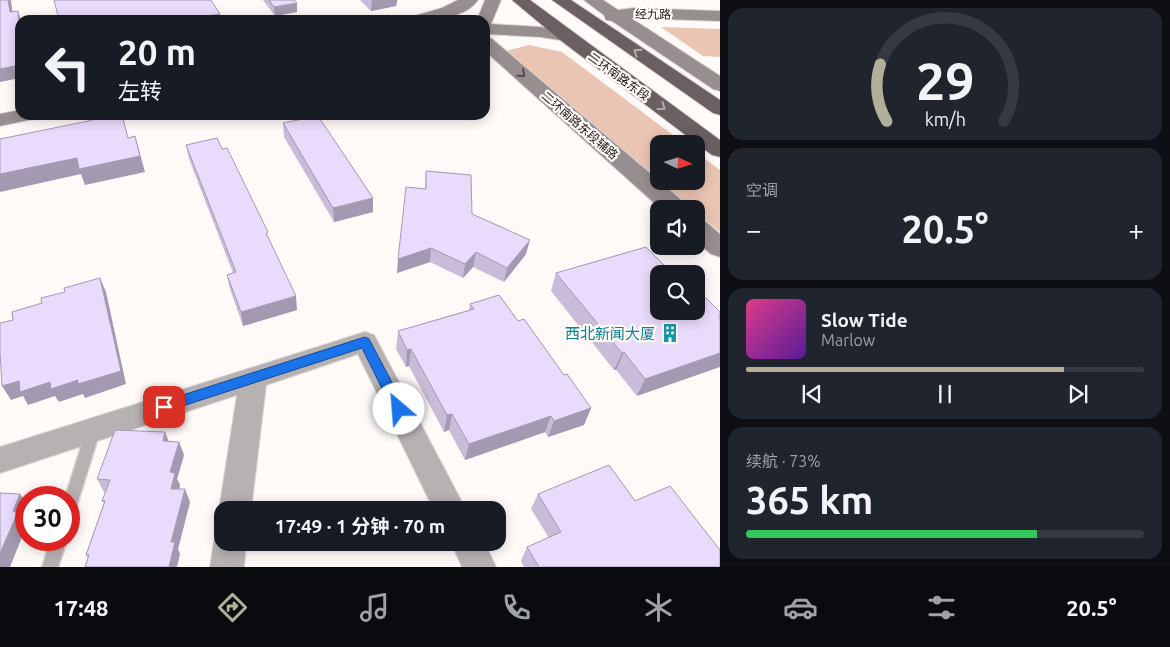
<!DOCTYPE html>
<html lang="zh">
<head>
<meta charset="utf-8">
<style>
	:root { --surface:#171b24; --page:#20242c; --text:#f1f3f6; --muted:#9ea1a6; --line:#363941; --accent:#b1af99 }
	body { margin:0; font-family:Ubuntu,"Noto Sans SC",sans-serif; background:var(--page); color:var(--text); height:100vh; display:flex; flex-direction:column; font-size:19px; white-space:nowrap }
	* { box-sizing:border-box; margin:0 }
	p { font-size:16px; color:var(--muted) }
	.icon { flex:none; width:28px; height:28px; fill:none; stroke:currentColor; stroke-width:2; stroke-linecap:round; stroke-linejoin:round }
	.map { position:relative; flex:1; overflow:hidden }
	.panel { display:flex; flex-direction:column; gap:8px; padding:8px; background:#0d0f14; width:450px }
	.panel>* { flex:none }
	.top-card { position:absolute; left:15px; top:15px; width:475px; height:105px; border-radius:15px; box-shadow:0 2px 12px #0003; background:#171b24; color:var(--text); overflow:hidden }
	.needle { width:32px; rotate:94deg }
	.buttons { position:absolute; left:650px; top:135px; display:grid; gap:10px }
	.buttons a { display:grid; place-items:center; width:55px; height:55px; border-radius:10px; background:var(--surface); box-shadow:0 2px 12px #0003; font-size:25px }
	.speed { position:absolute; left:15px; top:486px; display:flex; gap:10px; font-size:25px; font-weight:700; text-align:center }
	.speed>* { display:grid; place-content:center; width:65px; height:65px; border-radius:50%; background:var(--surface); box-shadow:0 2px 12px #0003; line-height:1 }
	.speed .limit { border:8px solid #d22; background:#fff; color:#111 }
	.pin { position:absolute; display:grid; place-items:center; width:42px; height:42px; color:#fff; margin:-21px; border-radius:10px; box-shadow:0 2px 8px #0006 }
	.me { position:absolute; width:55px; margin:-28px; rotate:333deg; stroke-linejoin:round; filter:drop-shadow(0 0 4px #0008) }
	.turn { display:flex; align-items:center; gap:18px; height:105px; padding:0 20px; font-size:22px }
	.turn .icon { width:65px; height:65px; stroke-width:2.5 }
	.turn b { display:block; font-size:35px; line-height:42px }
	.big { font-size:38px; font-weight:700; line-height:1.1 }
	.panel .widget { flex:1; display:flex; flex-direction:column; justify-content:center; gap:8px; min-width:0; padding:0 18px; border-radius:15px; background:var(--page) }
	.panel .dial { align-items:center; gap:0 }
	.dial svg { height:130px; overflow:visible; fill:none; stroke:var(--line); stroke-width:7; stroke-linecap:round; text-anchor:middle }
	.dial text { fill:var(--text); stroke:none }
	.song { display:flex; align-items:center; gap:15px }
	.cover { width:60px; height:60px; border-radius:8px; background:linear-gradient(135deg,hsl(330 70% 55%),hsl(270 70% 35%)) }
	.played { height:5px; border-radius:2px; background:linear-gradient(90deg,var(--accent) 80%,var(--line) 80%) }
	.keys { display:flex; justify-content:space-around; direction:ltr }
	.heat { display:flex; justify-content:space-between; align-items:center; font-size:28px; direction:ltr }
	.charge { height:8px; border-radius:4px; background:linear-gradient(90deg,#34c759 73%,var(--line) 0) }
	.trip { position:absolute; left:214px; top:501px; width:292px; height:50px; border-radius:15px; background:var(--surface); box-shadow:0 2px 12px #0003; font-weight:700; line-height:50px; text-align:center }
	.menu { display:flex; height:80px; justify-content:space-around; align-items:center; background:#090b0e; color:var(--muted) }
	.menu .icon { width:35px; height:35px }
	.menu .current { color:var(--accent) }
	.menu b { font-size:22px; color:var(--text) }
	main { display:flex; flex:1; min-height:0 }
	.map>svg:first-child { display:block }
	.green { fill:#ebc5b4 }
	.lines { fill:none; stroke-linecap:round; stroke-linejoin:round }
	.lane-casing { stroke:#dad5d3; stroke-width:3 }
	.street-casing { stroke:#dad5d3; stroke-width:2 }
	.secondary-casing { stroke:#dad5d3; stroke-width:2 }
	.highway-casing { stroke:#dad5d3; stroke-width:2 }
	.lane { fill:#b8b1b2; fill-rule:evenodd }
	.street { fill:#b8b1b2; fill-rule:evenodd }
	.secondary { fill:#978e8f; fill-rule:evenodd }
	.highway { fill:#6b5f61; fill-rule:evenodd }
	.wall { fill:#c8bcd8 }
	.shaded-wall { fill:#a399b0 }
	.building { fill:#e9dbfb; stroke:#a399b0 }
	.oneway { stroke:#b5acac }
	.oneway2 { stroke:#524b4b }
	.route { fill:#1a73e8; stroke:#114b97 }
	.labels { text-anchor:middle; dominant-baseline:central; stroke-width:4.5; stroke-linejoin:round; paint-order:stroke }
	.far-street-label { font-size:12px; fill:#191513; stroke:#fffaf8 }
	.culture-label { font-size:15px; fill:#0d838f; stroke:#fffaf8; text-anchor:end }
</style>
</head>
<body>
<main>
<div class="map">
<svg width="720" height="567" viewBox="0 0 720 567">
	<rect width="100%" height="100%" fill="#fffaf8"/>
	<path class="green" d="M661 27 720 29V57L703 56Z
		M529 45 562 52 685 144H659V180L506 51Z
		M696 152 720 170V232L696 212V209H693L660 181H696Z"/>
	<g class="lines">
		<g class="lane-casing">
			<path id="lane" d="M93 425 98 427 100 431 76 508 74 513 69 515V498H65L86 431 88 427Z
				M51 540H67L58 567H42Z"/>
		</g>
		<g class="street-casing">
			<path id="street" d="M365 332 374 335 466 510H434L358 354 266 385 251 510H222V517L219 510 237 395 0 473V447Z
				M222 529V542H246L244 567H210L214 542 218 531Z
				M451 542H484L496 567H462Z"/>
		</g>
		<g class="secondary-casing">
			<path id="secondary" d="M458 0H478C465 19 432 20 411 20L414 16 442 8Z
				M485 0H501L491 24 540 27 572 32 575 36 572 40 566 41 540 37 485 34V20H477Z
				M584 0H603L618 10 633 8 720 11V21L631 18 720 76V91L713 89 612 21 606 20 604 15Z
				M485 37 491 38 685 203 688 209H661L485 51Z
				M20 110V115H36L33 119 0 126V114Z
				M696 219 705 221 720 234V257L711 254 696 241Z"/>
		</g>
		<g class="highway-casing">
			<path id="highway" d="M512 0H530L720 140V157L712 155 560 40Z
				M552 0H571L720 100V115L713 113Z"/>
		</g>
		<use href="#lane" class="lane"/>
		<use href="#street" class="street"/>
		<use href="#secondary" class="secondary"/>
		<use href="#highway" class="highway"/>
	</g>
	<path class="wall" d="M263 0H294L297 3V12L275 16Z
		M360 0H397L396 6 371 11Z
		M283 123 373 212 334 222 284 137Z
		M186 145 222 149 269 238 297 310 243 326 230 289 227 275 233 273 189 159Z
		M426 171 472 214 526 254 504 282 473 267 463 278 430 262 397 273 425 189Z
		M556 273 696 311 637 396 616 370H614L551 291Z
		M470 304 518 321 591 408 584 425 548 437 545 432 465 460 449 430 444 432 409 366 406 367 396 349 398 331 469 310Z
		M165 432 169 441 179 442 184 455 177 479 180 485 179 489 190 502 178 549 180 554 88 558 86 555 104 503 102 501 106 492H104L97 479Z
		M538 494 635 501 720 567H524L521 561 527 547 549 538 531 509Z"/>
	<path class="shaded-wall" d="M8 0H11L14 24 10 12Z
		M372 0H397V2L396 6 371 11Z
		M297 3V12L275 16 274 7Z
		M18 11 21 20H20V35Z
		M220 14 221 20H184Z
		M20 65V78L0 82V69Z
		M135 136 145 172 85 185 81 174 0 192V174Z
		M373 198V212L334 222 333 208Z
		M530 240 526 254 504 282 507 268Z
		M431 248 430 262 397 273 398 259Z
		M476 252 473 267 463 278 465 264Z
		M100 278 106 292 126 384 85 398 83 394 59 402 55 396 28 405 23 396 11 400 2 386Z
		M296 296 297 310 243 326 241 312Z
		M411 349 409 366 406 367 407 350Z
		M624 352 616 370H614L622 353Z
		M720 353V367L637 396 645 379Z
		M591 408 584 425 548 437 554 421Z
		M452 414 449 430 444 432 447 415Z
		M551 416 545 432 465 460 469 444Z
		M165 432 170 446 163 441Z
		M179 442 184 455 177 479 180 485 176 501 171 489 170 472Z
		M185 489 190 502 178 549 180 554 177 567H169L171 542Z
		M20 494 26 502V515L24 520 26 522V527L10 567H0V553L13 511Z"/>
	<path class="building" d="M0 0H8L10 12 18 11 20 35V65L0 69Z
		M54 0H211L220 14 184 20H59Z
		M269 0H294L297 3 274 7Z
		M100 115H122L128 138 135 136 140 156 79 169 77 158 0 174V139L93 120 92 117Z
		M318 116 373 198 333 208 283 123Z
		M217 138 222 149 227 148 268 232 266 233 296 296 241 312 227 275 236 272 186 145Z
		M426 171 471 175 472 214 530 240 507 268 476 252 465 264 431 248 398 259 406 187 426 189Z
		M646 247 669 270 676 268 682 274H659V311H696V288L720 312V316L718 317 720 319V353L645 379 624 352 622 353 556 273Z
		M100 278 121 371 78 384V380L51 389 50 382 20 392 19 381 2 386 0 352V323L13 320 12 312 42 303 41 298 65 292 64 288Z
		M499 295 518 321 524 319 564 375 567 374 591 408 554 421 551 416 469 444 452 414 447 415 411 349 407 350 398 331 474 309 470 304Z
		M115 430 165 432 163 441 179 442 170 472 175 473 171 489H185L171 542H175L169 567H85L89 555H86L105 501H102L110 480 97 479Z
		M609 465 635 501 670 486 720 550V567H539L527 547 561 532 538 494Z
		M0 493 20 494 13 511 18 512 0 553Z"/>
	<defs><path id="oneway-chevron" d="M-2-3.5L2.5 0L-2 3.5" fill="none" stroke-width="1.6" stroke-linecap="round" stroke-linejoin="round" transform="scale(1.25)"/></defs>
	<g class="oneway">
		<use href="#oneway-chevron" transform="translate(637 52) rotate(-146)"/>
		<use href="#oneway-chevron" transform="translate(662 107) rotate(36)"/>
	</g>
	<use class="oneway2" href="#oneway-chevron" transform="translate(522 74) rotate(41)"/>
	<path class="route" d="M365 337 369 339 404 405 406 409 404 413 399 415 394 413 362 348 164 412 160 411 158 407 160 403 164 401Z"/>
	<defs>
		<g id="building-bare" transform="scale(1.5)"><path d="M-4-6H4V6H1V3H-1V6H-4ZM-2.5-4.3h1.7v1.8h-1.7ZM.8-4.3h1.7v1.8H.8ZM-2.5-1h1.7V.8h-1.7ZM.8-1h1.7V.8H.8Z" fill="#0f9aa8" stroke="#fffaf8" stroke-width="2.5" paint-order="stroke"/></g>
	</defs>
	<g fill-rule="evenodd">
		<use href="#building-bare" x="670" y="333"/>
	</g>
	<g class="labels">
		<g class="far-street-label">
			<text transform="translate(653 14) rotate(1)">经九路</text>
			<text transform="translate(619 76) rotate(36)">二环南路东段</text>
			<text transform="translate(580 125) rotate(41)">二环南路东段辅路</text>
		</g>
		<g class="culture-label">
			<text x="655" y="333">西北新闻大厦</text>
		</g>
	</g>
</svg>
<div class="buttons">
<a><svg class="needle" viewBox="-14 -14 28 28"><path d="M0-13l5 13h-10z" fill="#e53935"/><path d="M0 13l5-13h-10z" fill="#9ea1a6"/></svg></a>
<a><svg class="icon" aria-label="sound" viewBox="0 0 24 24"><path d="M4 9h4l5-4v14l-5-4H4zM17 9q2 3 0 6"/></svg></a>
<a><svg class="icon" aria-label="search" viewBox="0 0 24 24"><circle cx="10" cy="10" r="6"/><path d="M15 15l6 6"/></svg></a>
</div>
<div class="speed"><div class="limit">30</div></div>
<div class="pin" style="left:164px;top:407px;background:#d93025"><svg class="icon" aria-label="arrive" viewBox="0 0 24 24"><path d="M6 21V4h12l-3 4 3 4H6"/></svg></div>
<svg class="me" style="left:399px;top:409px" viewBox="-20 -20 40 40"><circle r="19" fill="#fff"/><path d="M0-13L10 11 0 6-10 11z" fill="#1a73e8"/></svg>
<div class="trip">17:49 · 1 分钟 · 70 m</div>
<div class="top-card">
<div class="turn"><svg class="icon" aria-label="left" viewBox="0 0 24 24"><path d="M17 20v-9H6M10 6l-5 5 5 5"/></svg><div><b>20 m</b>左转</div></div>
</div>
</div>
<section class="panel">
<div class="widget dial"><svg viewBox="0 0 100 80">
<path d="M14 69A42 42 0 1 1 86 69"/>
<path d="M14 69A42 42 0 0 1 10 34" stroke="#b1af99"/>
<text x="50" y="56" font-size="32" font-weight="700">29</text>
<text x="50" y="72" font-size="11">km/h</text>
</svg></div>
<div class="widget"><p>空调</p>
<div class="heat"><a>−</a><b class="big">20.5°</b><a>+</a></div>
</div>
<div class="widget">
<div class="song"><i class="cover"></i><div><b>Slow Tide</b><p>Marlow</p></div></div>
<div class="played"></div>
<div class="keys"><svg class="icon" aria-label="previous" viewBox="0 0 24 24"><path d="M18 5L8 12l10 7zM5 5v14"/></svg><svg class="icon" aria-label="pause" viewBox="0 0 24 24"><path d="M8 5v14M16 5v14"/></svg><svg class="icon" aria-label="next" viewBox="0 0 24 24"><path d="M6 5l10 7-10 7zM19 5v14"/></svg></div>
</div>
<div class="widget"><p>续航 · 73%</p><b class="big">365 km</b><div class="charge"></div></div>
</section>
</main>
<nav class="menu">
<b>17:48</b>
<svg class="icon current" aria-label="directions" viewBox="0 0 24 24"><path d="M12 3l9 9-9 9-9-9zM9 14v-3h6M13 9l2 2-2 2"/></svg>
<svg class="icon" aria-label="music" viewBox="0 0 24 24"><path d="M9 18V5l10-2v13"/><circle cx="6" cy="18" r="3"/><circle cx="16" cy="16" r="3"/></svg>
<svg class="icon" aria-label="phone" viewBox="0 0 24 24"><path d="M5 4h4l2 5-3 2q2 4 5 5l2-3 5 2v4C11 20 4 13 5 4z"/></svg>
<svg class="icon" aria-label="climate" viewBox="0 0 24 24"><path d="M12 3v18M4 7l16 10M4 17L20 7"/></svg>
<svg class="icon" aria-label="car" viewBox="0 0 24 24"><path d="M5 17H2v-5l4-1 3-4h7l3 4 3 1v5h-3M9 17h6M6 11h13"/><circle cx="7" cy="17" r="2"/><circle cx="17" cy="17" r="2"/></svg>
<svg class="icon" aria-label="filters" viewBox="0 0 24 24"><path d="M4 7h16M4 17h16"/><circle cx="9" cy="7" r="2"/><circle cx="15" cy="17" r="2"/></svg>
<b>20.5°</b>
</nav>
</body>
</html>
